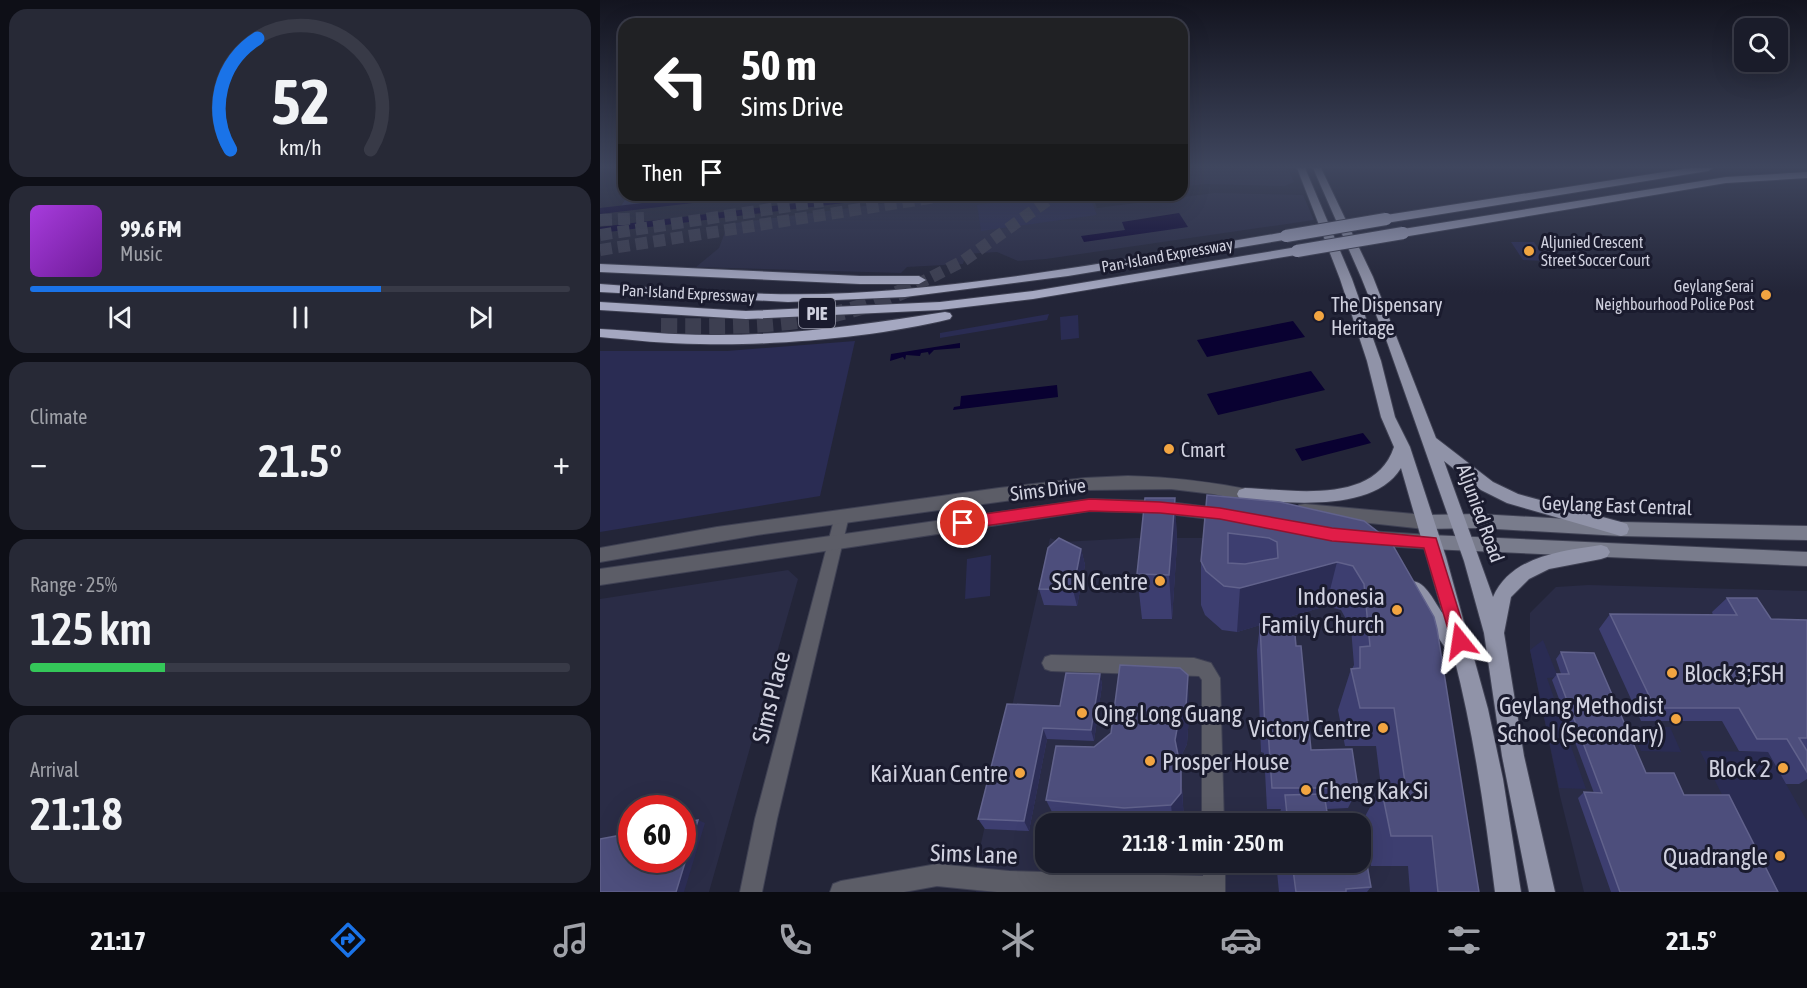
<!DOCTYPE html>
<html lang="en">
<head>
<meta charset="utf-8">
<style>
	:root { --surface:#1a1c2a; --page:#272936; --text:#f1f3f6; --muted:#9fa1a8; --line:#383a47; --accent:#1a73e8 }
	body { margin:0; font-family:"Asap Condensed",sans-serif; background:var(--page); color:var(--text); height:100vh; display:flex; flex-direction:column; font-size:22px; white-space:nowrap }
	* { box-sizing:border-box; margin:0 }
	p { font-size:20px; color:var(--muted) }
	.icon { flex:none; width:33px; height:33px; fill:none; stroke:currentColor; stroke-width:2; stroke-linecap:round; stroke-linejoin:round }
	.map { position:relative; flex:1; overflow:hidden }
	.drawer { display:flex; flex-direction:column; gap:9px; padding:9px; background:#0e0f17; width:600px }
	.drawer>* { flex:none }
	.guide { position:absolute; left:18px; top:18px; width:570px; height:183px; border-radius:18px; box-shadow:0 6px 24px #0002,0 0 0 2px var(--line); background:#202124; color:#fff; overflow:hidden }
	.tools { position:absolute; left:1134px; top:18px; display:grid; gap:12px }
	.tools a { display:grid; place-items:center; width:54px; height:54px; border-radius:12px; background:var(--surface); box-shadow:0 6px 24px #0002,0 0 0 2px var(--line); font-size:30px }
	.speed { position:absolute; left:18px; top:795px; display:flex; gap:12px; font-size:30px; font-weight:700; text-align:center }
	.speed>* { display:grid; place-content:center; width:78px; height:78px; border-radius:50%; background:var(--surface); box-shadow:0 6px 24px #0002,0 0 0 2px var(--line); line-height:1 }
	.speed .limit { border:9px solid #d22; background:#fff; color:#111 }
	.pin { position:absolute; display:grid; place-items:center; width:51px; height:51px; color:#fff; margin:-26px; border:3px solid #fff; border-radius:50%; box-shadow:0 2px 6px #0007 }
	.me { position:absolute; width:66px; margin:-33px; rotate:345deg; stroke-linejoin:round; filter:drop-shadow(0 0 4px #0008) }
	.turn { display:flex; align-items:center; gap:21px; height:126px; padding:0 24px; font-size:27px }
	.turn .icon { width:78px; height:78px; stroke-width:2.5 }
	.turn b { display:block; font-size:42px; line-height:51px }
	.then { display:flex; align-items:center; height:57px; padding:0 24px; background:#0003; gap:12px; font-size:22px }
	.big { font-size:45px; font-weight:600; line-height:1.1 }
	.drawer .tile { flex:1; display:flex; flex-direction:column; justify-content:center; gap:9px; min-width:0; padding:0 21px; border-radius:18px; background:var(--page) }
	.drawer .dial { align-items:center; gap:0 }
	.dial svg { height:156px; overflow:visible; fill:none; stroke:var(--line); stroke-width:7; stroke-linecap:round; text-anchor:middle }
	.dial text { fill:var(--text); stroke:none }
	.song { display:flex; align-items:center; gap:18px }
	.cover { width:72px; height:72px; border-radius:9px; background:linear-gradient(135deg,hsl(280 70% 55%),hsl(280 70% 35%)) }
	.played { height:6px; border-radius:3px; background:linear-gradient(90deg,var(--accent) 65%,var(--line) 65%) }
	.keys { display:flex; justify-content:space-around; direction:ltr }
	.heat { display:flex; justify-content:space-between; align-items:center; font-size:33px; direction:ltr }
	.charge { height:9px; border-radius:4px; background:linear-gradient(90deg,#34c759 25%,var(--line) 0) }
	.trip { position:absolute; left:435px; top:813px; width:336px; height:60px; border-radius:18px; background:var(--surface); box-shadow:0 6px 24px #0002,0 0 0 2px var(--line); font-weight:600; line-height:60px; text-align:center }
	.tabs { display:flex; height:96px; justify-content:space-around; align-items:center; background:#0a0b11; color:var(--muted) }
	.tabs .icon { width:42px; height:42px }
	.tabs .selected { color:var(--accent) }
	.tabs b { font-size:27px; color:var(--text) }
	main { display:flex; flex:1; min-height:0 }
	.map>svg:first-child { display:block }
	.built { fill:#2a2c46; fill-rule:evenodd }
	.green { fill:#2a2c53 }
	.water { fill:#090131 }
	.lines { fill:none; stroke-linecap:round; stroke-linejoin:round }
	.canal { fill:#090131; fill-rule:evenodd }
	.motorway-tunnel-far1 { stroke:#3d3f51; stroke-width:12; stroke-dasharray:12 6; stroke-linecap:butt }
	.motorway-tunnel { stroke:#3d3f51; stroke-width:16; stroke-dasharray:16 8; stroke-linecap:butt }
	.minor-casing { stroke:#3f4153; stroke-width:2 }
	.tertiary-casing { stroke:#3f4153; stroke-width:2 }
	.secondary-casing { stroke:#3f4153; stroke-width:2 }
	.primary-casing { stroke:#3f4153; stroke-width:2 }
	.motorway-casing { stroke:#3f4153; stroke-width:2 }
	.minor { fill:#5c5d67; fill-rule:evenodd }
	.tertiary { fill:#5c5d67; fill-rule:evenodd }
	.secondary { fill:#797c8c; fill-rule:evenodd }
	.primary { fill:#9093a8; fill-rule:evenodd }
	.motorway { fill:#a5a8c1; fill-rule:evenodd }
	.motorway-bridge-casing { stroke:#3f4153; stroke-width:14; stroke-linecap:butt }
	.motorway-bridge { stroke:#a5a8c1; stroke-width:12 }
	.wall { fill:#3d3e70 }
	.shaded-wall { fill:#2c2d55 }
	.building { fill:#4d4e7c; stroke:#61628c; stroke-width:1.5; fill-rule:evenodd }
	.route { fill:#e11d48; stroke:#92132f; stroke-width:1.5 }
	.poi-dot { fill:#f2a541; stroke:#1a1b2e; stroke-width:2 }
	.labels { text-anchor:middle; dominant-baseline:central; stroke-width:6; stroke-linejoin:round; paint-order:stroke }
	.far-poi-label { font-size:16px; fill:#d0d1df; stroke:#1a1b2e; text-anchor:start }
	.far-street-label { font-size:16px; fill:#d0d1df; stroke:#1a1b2e }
	.shield { fill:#1a1b2e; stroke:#999aaa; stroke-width:1.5 }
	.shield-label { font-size:18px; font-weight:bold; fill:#d0d1df }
	.poi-label { font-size:20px; fill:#d0d1df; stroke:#1a1b2e; text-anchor:start }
	.street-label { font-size:20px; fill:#d0d1df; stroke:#1a1b2e }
	.near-poi-label { font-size:24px; fill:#d0d1df; stroke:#1a1b2e; text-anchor:end }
	.near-street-label { font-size:24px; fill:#d0d1df; stroke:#1a1b2e }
</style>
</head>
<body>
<main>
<section class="drawer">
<div class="tile dial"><svg viewBox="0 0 100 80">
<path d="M14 69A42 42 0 1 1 86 69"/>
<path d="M14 69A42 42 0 0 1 28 12" stroke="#1a73e8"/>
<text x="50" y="56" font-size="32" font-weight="700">52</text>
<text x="50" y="72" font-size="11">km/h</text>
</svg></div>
<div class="tile">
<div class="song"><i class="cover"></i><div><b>99.6 FM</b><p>Music</p></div></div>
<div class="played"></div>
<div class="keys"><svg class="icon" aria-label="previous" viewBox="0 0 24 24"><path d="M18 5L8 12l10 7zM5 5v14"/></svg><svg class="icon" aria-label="pause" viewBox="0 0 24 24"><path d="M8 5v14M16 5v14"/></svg><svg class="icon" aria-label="next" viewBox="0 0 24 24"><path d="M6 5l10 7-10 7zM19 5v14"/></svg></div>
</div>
<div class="tile"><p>Climate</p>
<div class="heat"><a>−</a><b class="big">21.5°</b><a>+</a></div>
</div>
<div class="tile"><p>Range · 25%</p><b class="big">125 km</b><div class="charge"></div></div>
<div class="tile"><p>Arrival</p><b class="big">21:18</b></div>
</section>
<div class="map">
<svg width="1207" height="892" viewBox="0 0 1207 892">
	<rect width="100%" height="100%" fill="#232538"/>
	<path class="built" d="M582 168H685L689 171 694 182 685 186 605 184 582 187Z
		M615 193 703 195 714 220 446 259 418 261 397 252 366 254 363 264 307 267 301 273 96 267 119 248 128 224 348 195H492L497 208Z
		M450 538 462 542 536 538H640L734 554 867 892H376L377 861ZM446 824H760V862H446Z
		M188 570 198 579 109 892H0V599ZM32 808H82V860H32Z
		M988 585 1207 591V892H984L960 796 930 650V613L956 587Z"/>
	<path class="green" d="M28 195H108L21 206Z
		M455 195H489L497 215 381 231 377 205Z
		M911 242H934L947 261 923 260Z
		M449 314 447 320 340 338V333Z
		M478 315 479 338 461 340 460 317Z
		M255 341 220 496 0 532V351H127Z
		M391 555 390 596 365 599 367 559Z
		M943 640 958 677 947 678 986 789 959 788 930 650Z
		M1030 727H1070L1081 752 1041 751Z
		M1100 751 1168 752 1207 821V892H1171Z"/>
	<path class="water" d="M579 213 588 227 484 242 481 236 525 230 522 222Z
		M693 321 705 337 607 357 597 340Z
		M360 343V348L334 350 329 355 328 352 321 353 320 356 306 355 305 360 303 357 290 361 291 354Z
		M711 371 725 390 618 415 607 394Z
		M457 385 458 397 353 410 354 407 360 406 361 396Z
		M763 433 771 443 702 461 695 449Z"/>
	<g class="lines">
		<path class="canal" d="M111 195H140L135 198 0 214V208Z
			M262 195H290L285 198 0 233V227Z"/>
		<path class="motorway-tunnel-far1" d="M0 220 44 218
			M0 235 223 201
			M0 250 349 195
			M316 285 363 261 455 195"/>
		<path class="motorway-tunnel" d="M61 326C157 327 230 327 319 284"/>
		<g class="minor-casing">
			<path id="minor" d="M242 510 247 512 249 516 177 819 162 892H140L155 819 235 516 237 512Z
				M451 655 594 658 611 663 620 678 624 824H602V680L599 676 451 671 445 669 442 663 445 657Z
				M603 862H625V892H397L337 886 304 892H230L233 884 241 881 337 864 409 871 603 876Z"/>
		</g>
		<g class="tertiary-casing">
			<path id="tertiary" d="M528 476C572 477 613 482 656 491L662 493 664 497 662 501 656 503 613 494 571 489 485 490 157 535 0 562V548L117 527 399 488 485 478Z
				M490 499 560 501 626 509 632 510 634 515 632 520 626 521 560 513 490 511 0 585V569Z
				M705 504 825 515 831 517 833 522 831 527 825 529 705 516 699 515 697 510 699 505Z
				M768 531 830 535 836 537 839 542 836 547 830 549 768 545 762 543 759 538 762 533Z"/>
		</g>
		<g class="secondary-casing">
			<path id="secondary" d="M879 514 1021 522 1207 526V540L1021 536 879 528 825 529 819 527 817 522 819 517 825 515Z
				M830 535 1207 552V566L830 549 824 547 821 542 824 537Z"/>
		</g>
		<g class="primary-casing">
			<path id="primary" d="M697 168H705L752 279 781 361 795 417 810 447 846 557 888 709 903 779 921 892H895C885 813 874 735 854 657L850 655 805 588 808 582C824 577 834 602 843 614L801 468C774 513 689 502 645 500L639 498 637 494 639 490 645 488C693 490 775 505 794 447L781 417 767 361 740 279Z
				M713 168H721L773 277 836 438 893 482 918 494 1021 522 1027 524 1029 529 1027 534 1021 536 907 503 881 490 844 461 893 597C911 556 961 551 1001 545L1007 547 1010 552 1007 557 1001 559 949 569 929 579 911 597 904 633 924 756 955 892H929L902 756 884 633 864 561 787 342 761 277Z"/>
		</g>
		<g class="motorway-casing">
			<path id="motorway" d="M1090 168H1113L1108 171 786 223 780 219 786 215Z
				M1207 172V178L1126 183 803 237 797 233 803 229 1126 177Z
				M686 232 692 236 690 239 468 276 305 297 188 302 0 292V284C83 290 166 297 250 293 396 285 541 256 686 232Z
				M697 247 702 248V254L433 299 340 310 146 319 0 310V302L146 311 340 302 433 291Z
				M0 264 260 276H319L326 280 319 284H260L0 272Z
				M345 312 350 313 352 316 350 319C277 337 176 346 100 344 67 344 33 340 0 337V329C36 331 73 335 109 335 188 336 267 324 345 312Z"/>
		</g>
		<use href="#minor" class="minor"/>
		<use href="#tertiary" class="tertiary"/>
		<use href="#secondary" class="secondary"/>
		<use href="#primary" class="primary"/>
		<use href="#motorway" class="motorway"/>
		<g class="motorway-bridge-casing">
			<path id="motorway-bridge" d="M686 236 786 219
				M697 251 803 233"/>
		</g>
		<use href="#motorway-bridge" class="motorway-bridge"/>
	</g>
	<path class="wall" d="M607 495 764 521 879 892H810L808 866H771L763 820 781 787 776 746H745L738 710 751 669H752L754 665 751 628 741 610 726 606 665 624 696 646 711 750 758 788 748 808 727 809 729 824H677L681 809H667L664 753 661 752 657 650 660 625 637 632 622 630 605 615 601 605V561Z
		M575 498 577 544 572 619H542L537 574Z
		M481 549 485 565 477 606 444 605 439 589Z
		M1127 598 1171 619 1207 620V779L1199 784H1186L1168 752 1139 751 1122 721H1041L999 629 1010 614 1113 615 1112 612Z
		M961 652 1046 773 1084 795 1178 892H1011L978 798 984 792 994 793 952 680 957 674H961L956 659Z
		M500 674 502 685 494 741 447 739 429 831 385 829 378 819 407 704 460 706Z
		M589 715 587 744 581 756 580 764 581 770 583 804 584 824H458L446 800 494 747Z
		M676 862H760L771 887 767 892H679Z"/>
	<path class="shaded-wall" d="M575 498 577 544 572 619 569 575Z
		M481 549 485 565 477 606 473 590Z
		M737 562 726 606 637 632 640 588Z
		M500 674 502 685 494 741 491 730Z
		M588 675 589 715 587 744 581 756 577 777 575 740Z
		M443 728 447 739 429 831 424 821Z
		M581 770 584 824H573L571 805Z
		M98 820 105 823 84 892H76Z"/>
	<path class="building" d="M607 495 680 502 764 521 791 542 834 617 837 629 879 892H838L832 836H791L781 787 806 789 794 708H760L751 669 760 668V647L770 646 764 584 753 566 737 562 640 588 624 586 606 571 601 561ZM628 533 669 538 677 542 678 558 645 564 628 563Z
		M545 498H575L569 575 537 574Z
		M459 538 481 549 473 590 439 589 448 548Z
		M1127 598H1157L1171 619 1207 620V738H1199L1207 751V772L1187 739H1157L1139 708H1055L1010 614 1137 615Z
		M660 624H694L696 646H701L711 750 752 749 758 788H672L668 730H665Z
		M961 652 994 653 1046 773H1074L1084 795H1129L1178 892H1020L984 792 1002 793 957 674H969Z
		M520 665 580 668 588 675 586 706 579 718 575 740 581 770V793L571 805 524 808 446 800 456 746 494 747 511 733Z
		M466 673 500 674 491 730 443 728 424 821 378 819 407 704 460 706Z
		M724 794 729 824H688L685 795Z
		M98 820 76 892H0V839L32 833V860H82V823Z
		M760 842H763L771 887 746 889V892H696L692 862H760Z"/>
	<linearGradient id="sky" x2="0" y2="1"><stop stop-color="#13141f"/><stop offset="0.57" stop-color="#3f465e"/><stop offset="1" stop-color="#3f465e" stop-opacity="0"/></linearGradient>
	<rect width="1207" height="293" fill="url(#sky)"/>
	<path class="route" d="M490 499 560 502 620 508 732 528 836 538 868 641 866 646 860 649 853 646 824 548 732 541 620 519 560 513 490 511 363 529 355 523 363 517Z"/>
	<g class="poi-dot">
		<circle cx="929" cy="251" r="6"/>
		<circle cx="1166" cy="295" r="6"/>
		<circle cx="719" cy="316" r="6"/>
		<circle cx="569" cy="449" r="6"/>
		<circle cx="560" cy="581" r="6"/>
		<circle cx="797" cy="610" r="6"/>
		<circle cx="1072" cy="673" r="6"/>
		<circle cx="482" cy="713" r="6"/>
		<circle cx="1076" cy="719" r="6"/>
		<circle cx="783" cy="728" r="6"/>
		<circle cx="550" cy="761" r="6"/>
		<circle cx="1183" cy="768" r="6"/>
		<circle cx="420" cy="773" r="6"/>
		<circle cx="706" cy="790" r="6"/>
		<circle cx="1180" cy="856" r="6"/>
	</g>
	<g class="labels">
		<g class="far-poi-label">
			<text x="941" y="242">Aljunied Crescent<tspan x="941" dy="18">Street Soccer Court</tspan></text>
			<text x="1154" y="286" text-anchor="end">Geylang Serai<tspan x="1154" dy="18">Neighbourhood Police Post</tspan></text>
		</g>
		<g class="far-street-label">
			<text transform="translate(567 255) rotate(-10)">Pan-Island Expressway</text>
			<text transform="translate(88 293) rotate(3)">Pan-Island Expressway</text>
		</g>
		<rect class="shield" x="199" y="298" width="36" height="30" rx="4.5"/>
		<g class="shield-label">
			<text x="217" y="313">PIE</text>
		</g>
		<g class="poi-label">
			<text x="731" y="304">The Dispensary<tspan x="731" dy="23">Heritage</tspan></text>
			<text x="581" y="449">Cmart</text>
		</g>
		<g class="street-label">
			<text transform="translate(448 489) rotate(-7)">Sims Drive</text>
			<text transform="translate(1017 505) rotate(2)">Geylang East Central</text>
			<text transform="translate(881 513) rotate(70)">Aljunied Road</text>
		</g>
		<g class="near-poi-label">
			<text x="548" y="581">SCN Centre</text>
			<text x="785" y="596">Indonesia<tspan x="785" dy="28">Family Church</tspan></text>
			<text x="1084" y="673" text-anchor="start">Block 3;FSH</text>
			<text x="1064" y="705">Geylang Methodist<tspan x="1064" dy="28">School (Secondary)</tspan></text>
			<text x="494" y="713" text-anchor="start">Qing Long Guang</text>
			<text x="771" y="728">Victory Centre</text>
			<text x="562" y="761" text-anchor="start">Prosper House</text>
			<text x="1171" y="768">Block 2</text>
			<text x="408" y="773">Kai Xuan Centre</text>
			<text x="718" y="790" text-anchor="start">Cheng Kak Si</text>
			<text x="1168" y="856">Quadrangle</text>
		</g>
		<g class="near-street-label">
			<text transform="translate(171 697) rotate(-76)">Sims Place</text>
			<text transform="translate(374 854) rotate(2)">Sims Lane</text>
		</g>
	</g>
</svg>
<div class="tools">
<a><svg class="icon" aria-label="search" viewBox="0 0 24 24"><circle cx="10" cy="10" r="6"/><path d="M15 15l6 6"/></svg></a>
</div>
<div class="speed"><div class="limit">60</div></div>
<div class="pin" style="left:363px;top:523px;background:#d93025"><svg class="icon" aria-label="arrive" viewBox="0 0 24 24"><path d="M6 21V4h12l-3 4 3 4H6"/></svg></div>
<svg class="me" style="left:860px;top:641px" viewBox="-20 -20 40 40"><path d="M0-17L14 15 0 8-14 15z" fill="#e11d48" stroke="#fff" stroke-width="4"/></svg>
<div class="trip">21:18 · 1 min · 250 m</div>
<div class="guide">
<div class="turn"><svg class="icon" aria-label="left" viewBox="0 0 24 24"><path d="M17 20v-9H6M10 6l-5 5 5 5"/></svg><div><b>50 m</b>Sims Drive</div></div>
<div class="then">Then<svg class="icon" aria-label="arrive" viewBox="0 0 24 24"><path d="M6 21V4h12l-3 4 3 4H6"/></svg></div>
</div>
</div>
</main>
<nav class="tabs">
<b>21:17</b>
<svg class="icon selected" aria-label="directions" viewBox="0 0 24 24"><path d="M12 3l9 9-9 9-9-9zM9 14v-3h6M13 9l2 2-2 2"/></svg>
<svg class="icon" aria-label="music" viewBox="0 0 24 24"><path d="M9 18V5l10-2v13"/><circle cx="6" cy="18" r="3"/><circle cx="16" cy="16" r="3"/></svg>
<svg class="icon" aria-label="phone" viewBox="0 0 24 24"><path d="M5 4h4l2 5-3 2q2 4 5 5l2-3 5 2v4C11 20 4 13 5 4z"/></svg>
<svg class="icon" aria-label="climate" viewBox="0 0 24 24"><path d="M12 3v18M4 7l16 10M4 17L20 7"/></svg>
<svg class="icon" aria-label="car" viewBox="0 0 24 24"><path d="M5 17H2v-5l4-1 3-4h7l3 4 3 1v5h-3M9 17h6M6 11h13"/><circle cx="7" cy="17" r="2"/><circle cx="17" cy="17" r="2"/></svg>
<svg class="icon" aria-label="filters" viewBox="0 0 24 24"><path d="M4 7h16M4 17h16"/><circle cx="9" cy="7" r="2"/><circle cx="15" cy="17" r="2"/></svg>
<b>21.5°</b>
</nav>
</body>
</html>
